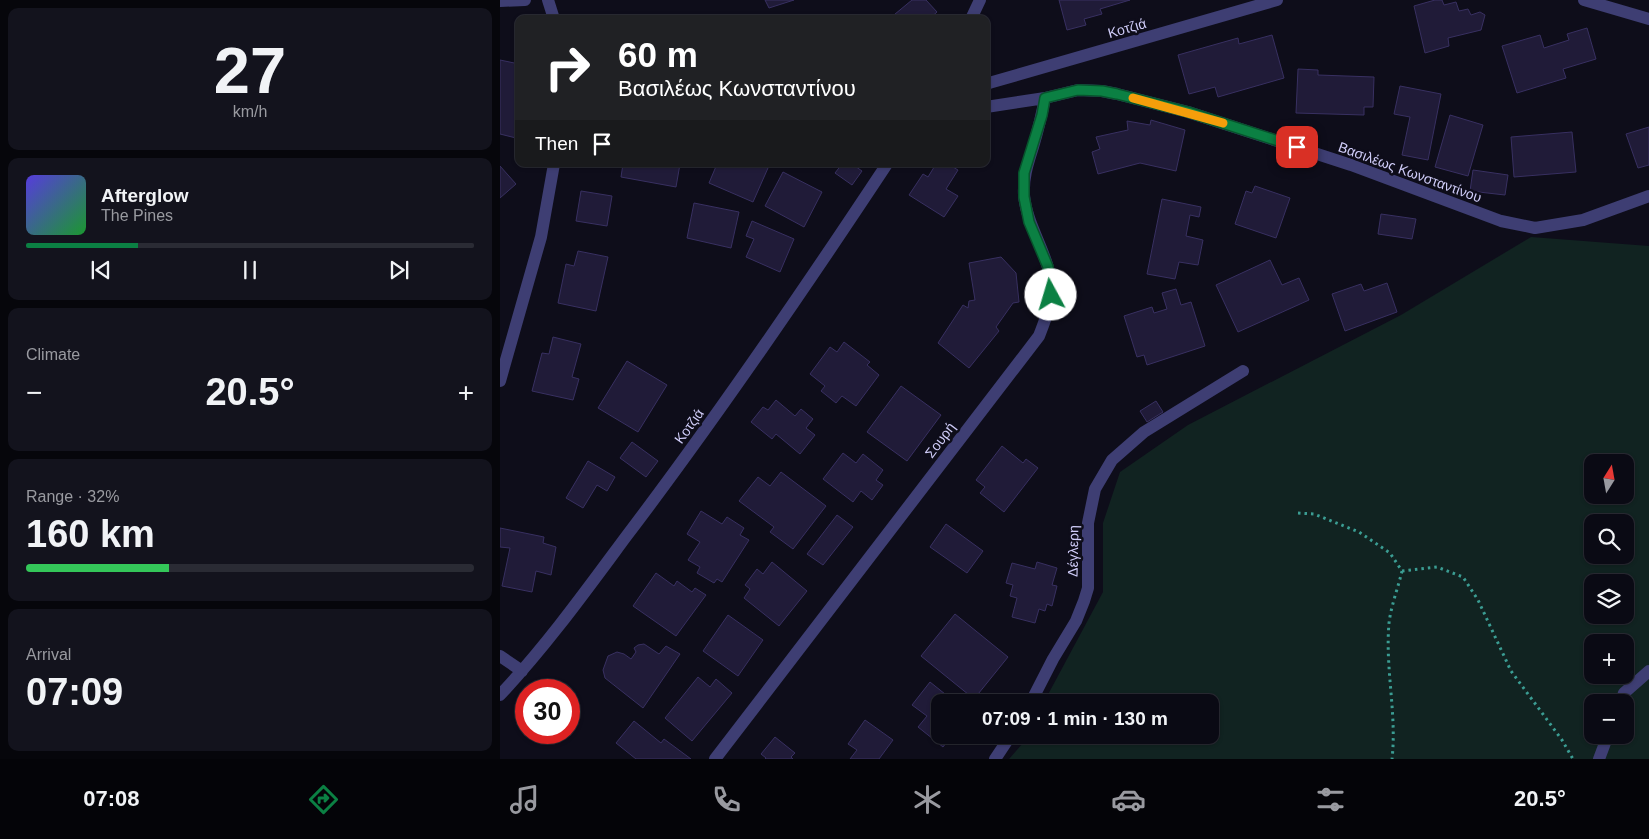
<!DOCTYPE html>
<html lang="en">
<head>
<meta charset="utf-8">
<style>
	:root { --surface:#0a0a14; --page:#13131d; --text:#f1f3f6; --muted:#999aa0; --line:#2a2b34; --accent:#0b8043 }
	body { margin:0; font-family:Arial,sans-serif; background:var(--page); color:var(--text); height:100vh; display:flex; flex-direction:column; font-size:19px; white-space:nowrap }
	* { box-sizing:border-box; margin:0 }
	p { font-size:16px; color:var(--muted) }
	.icon { flex:none; width:28px; height:28px; fill:none; stroke:currentColor; stroke-width:2; stroke-linecap:round; stroke-linejoin:round }
	.map { position:relative; flex:1; overflow:hidden }
	.side { display:flex; flex-direction:column; gap:8px; padding:8px; background:#06060b; width:500px }
	.side>* { flex:none }
	.top-card { position:absolute; left:15px; top:15px; width:475px; height:152px; border-radius:10px; box-shadow:0 1px 4px #0004,0 0 0 1px var(--line); background:#202124; color:#fff; overflow:hidden }
	.needle { width:32px; rotate:11deg }
	.buttons { position:absolute; left:1084px; top:454px; display:grid; gap:10px }
	.buttons a { display:grid; place-items:center; width:50px; height:50px; border-radius:10px; background:var(--surface); box-shadow:0 1px 4px #0004,0 0 0 1px var(--line); font-size:25px }
	.speed { position:absolute; left:15px; top:679px; display:flex; gap:10px; font-size:25px; font-weight:700; text-align:center }
	.speed>* { display:grid; place-content:center; width:65px; height:65px; border-radius:50%; background:var(--surface); box-shadow:0 1px 4px #0004,0 0 0 1px var(--line); line-height:1 }
	.speed .limit { border:8px solid #d22; background:#fff; color:#111 }
	.pin { position:absolute; display:grid; place-items:center; width:42px; height:42px; color:#fff; margin:-21px; border-radius:10px; box-shadow:0 2px 8px #0006 }
	.me { position:absolute; width:55px; margin:-28px; rotate:354deg; stroke-linejoin:round; filter:drop-shadow(0 0 4px #0008) }
	.turn { display:flex; align-items:center; gap:18px; height:105px; padding:0 20px; font-size:22px }
	.turn .icon { width:65px; height:65px; stroke-width:2.5 }
	.turn b { display:block; font-size:35px; line-height:42px }
	.then { display:flex; align-items:center; height:48px; padding:0 20px; background:#0003; gap:10px; font-size:19px }
	.big { font-size:38px; font-weight:700; line-height:1.1 }
	.side .card { flex:1; display:flex; flex-direction:column; justify-content:center; gap:8px; min-width:0; padding:0 18px; border-radius:10px; background:var(--page) }
	.side .dial { align-items:center; gap:0 }
	.dial b { font-size:65px; line-height:1 }
	.song { display:flex; align-items:center; gap:15px }
	.cover { width:60px; height:60px; border-radius:8px; background:linear-gradient(135deg,hsl(250 70% 55%),hsl(130 70% 35%)) }
	.played { height:5px; border-radius:2px; background:linear-gradient(90deg,var(--accent) 25%,var(--line) 25%) }
	.keys { display:flex; justify-content:space-around; direction:ltr }
	.heat { display:flex; justify-content:space-between; align-items:center; font-size:28px; direction:ltr }
	.charge { height:8px; border-radius:4px; background:linear-gradient(90deg,#34c759 32%,var(--line) 0) }
	.trip { position:absolute; left:431px; top:694px; width:288px; height:50px; border-radius:10px; background:var(--surface); box-shadow:0 1px 4px #0004,0 0 0 1px var(--line); font-weight:700; line-height:50px; text-align:center }
	.tabs { display:flex; height:80px; justify-content:space-around; align-items:center; background:#040408; color:var(--muted) }
	.tabs .icon { width:35px; height:35px }
	.tabs .selected { color:var(--accent) }
	.tabs b { font-size:22px; color:var(--text) }
	main { display:flex; flex:1; min-height:0 }
	.map>svg:first-child { display:block }
	.green { fill:#112321; fill-rule:evenodd }
	.building { fill:#201b38; stroke:#383061 }
	.lines { fill:none; stroke-linecap:round; stroke-linejoin:round }
	.path { stroke:#3b9d93; stroke-width:3; stroke-dasharray:2.5 4; stroke-linecap:butt }
	.minor { stroke:#3e3e73; stroke-width:12 }
	.route-casing { stroke:#07532c; stroke-width:12 }
	.route { stroke:#0b8043; stroke-width:9 }
	.slow { stroke:#f59e0b; stroke-width:9 }
	.labels { text-anchor:middle; dominant-baseline:central; stroke-width:5; stroke-linejoin:round; paint-order:stroke }
	.street-label { font-size:14px; fill:#cfccf8; stroke:#0e0d1a }
</style>
</head>
<body>
<main>
<section class="side">
<div class="card dial"><b>27</b><p>km/h</p></div>
<div class="card">
<div class="song"><i class="cover"></i><div><b>Afterglow</b><p>The Pines</p></div></div>
<div class="played"></div>
<div class="keys"><svg class="icon" aria-label="previous" viewBox="0 0 24 24"><path d="M18 5L8 12l10 7zM5 5v14"/></svg><svg class="icon" aria-label="pause" viewBox="0 0 24 24"><path d="M8 5v14M16 5v14"/></svg><svg class="icon" aria-label="next" viewBox="0 0 24 24"><path d="M6 5l10 7-10 7zM19 5v14"/></svg></div>
</div>
<div class="card"><p>Climate</p>
<div class="heat"><a>−</a><b class="big">20.5°</b><a>+</a></div>
</div>
<div class="card"><p>Range · 32%</p><b class="big">160 km</b><div class="charge"></div></div>
<div class="card"><p>Arrival</p><b class="big">07:09</b></div>
</section>
<div class="map">
<svg width="1149" height="759" viewBox="0 0 1149 759">
	<rect width="100%" height="100%" fill="#0e0d1a"/>
	<path class="green" d="M1031 237 1149 246V759H509L523 743 527 735H710V702H544L603 592V523L620 472 688 425 901 315ZM1092 462H1125V495H1092ZM1092 522H1125V555H1092ZM1092 582H1125V615H1092ZM1092 642H1125V675H1092ZM1092 702H1125V735H1092Z"/>
	<path class="building" d="M265 0H294L269 8Z
		M412 0H426L437 12 429 19H389Z
		M559 0H630L600 9 602 14 584 19 586 25 567 30Z
		M935 0H942L944 5 956 2 959 11 968 9 971 15 980 12 985 15 981 30 948 38 949 46 925 53 914 6Z
		M1087 28 1096 59 1063 69 1066 78 1017 93 1002 46 1040 35 1044 48 1069 40 1067 34Z
		M772 35 784 78 718 97 715 87 689 94 678 55 738 38 739 44Z
		M0 60 19 64V75L15 92H19V121L16 138 0 134Z
		M798 69 818 70V75L874 77 873 107H864V115L796 113Z
		M900 86 941 94 928 160 902 155 910 117 894 114Z
		M950 115 983 125 968 176 935 167Z
		M651 120 685 130 676 171 640 163 598 174 592 152 600 149 596 137 628 130 627 121 650 125Z
		M1149 127V165L1138 168 1126 134Z
		M1072 132 1076 172 1014 177 1011 137Z
		M123 164H180L176 187 121 177Z
		M217 164H258L268 168 253 202 209 183Z
		M342 164H352L362 171 352 185 335 173Z
		M436 164H448L458 170 446 189 458 196 444 217 409 195 423 174 428 177Z
		M0 166 16 184 0 198Z
		M973 170 1008 175 1005 195 970 191Z
		M283 172 322 192 304 227 265 206Z
		M755 186 790 198 776 238 735 224 746 191 752 193Z
		M81 191 112 196 107 226 76 221Z
		M662 199 701 207 699 217 690 215 686 236 703 240 698 265 679 262 675 279 647 274Z
		M194 203 239 212 231 248 187 238Z
		M881 214 916 219 912 239 878 234Z
		M252 221 294 239 280 272 246 257 254 239 246 236Z
		M78 251 108 257 96 311 58 303 66 264 74 266Z
		M501 257 516 273 519 302 513 303 496 327 499 331 469 368 438 343 463 305 468 308 469 301 475 300 469 263Z
		M770 260 782 285 799 278 809 300 738 332 716 285Z
		M887 283 897 312 845 331 832 294 861 284 864 291Z
		M676 289 681 305 691 302 705 346 647 365 644 355 637 357 624 316 652 307 654 313 667 309 662 293Z
		M53 337 81 344 72 377 79 379 73 400 32 391 42 353 49 354Z
		M344 342 370 362 367 365 379 375 356 406 342 396 336 403 321 391 325 386 310 374 330 347 337 352Z
		M127 361 167 385 138 432 98 408Z
		M401 386 441 415 407 461 367 432Z
		M276 400 295 416 301 409 313 419 306 428 315 435 300 454 276 434 272 439 251 422 263 407 268 410Z
		M656 401 663 412 647 422 640 411Z
		M132 442 158 461 146 477 120 458Z
		M502 446 523 463 526 459 538 468 504 512 480 493 485 487 476 480Z
		M343 453 356 463 363 454 383 470 376 480 383 485 372 500 361 491 353 502 323 479Z
		M88 461 115 477 107 491 97 485 83 508 66 498Z
		M281 472 326 506 293 549 270 532 274 527 239 501 258 477 270 486Z
		M201 511 222 524 227 517 244 528 240 535 249 540 222 582 217 579 214 583 197 573 200 567 188 560 200 542 187 534Z
		M337 515 353 527 323 565 307 554Z
		M446 524 483 551 467 573 430 547Z
		M0 528 44 537 43 543 56 547 51 575 36 571 32 592 2 586 10 548 0 547Z
		M272 562 307 591 279 626 244 598 250 589 245 585 257 569 263 574Z
		M537 562 557 568 552 585 557 586 552 606 547 604 545 611 539 609 535 623 512 617 517 598 510 596 513 585 506 583 512 563 535 569Z
		M156 573 174 586 177 581 192 592 195 588 206 595 176 636 133 606Z
		M455 614 508 657 474 699 421 656Z
		M228 615 263 640 238 676 203 651Z
		M144 644 159 654 166 646 180 654 143 708 105 678 103 670 108 656 117 652 124 654 131 659 136 652 134 648 138 645Z
		M198 677 210 687 216 679 232 693 192 741 165 718Z
		M430 682 450 698 447 702H440V735H452L443 747 418 727 427 716 412 705Z
		M365 720 393 740 379 759H350L357 750 348 744Z
		M134 721 161 743 164 739 191 759H136L116 743Z
		M275 737 295 753 291 757 293 759H265L266 758 261 754Z"/>
	<g class="lines">
		<path class="path" d="M798 513 814 514 859 532 890 553 902 571C898 588 891 606 889 623 885 669 897 714 892 759
			M902 571 937 567 963 577 978 600 1011 671 1062 740 1073 759"/>
		<path class="minor" d="M48 0 54 19
			M1084 0 1149 19
			M0 1 25 0
			M471 19 480 0
			M486 85 489 83 777 0
			M486 107 545 98 578 90 602 91 617 94 688 112 851 165 1001 221 1035 228 1083 220 1149 196
			M0 381 41 237 54 164
			M0 656 22 671
			M0 695C46 646 85 592 125 538 217 417 303 291 387 164
			M531 702 553 659 576 621 584 601 588 588V523L595 489 612 460 644 432 743 371
			M1121 702 1124 693 1149 671
			M215 759 539 336C544 323 550 309 551 295 554 260 527 230 524 195 523 177 528 163 533 147 538 130 542 114 545 98
			M495 759 511 735
			M1099 759 1108 735"/>
	</g>
	<g class="lines">
		<g class="route-casing">
			<path id="route" d="M551 295 548 267 529 222 524 197V173L542 115 545 98 578 90 602 91 617 94 688 112 797 147"/>
		</g>
		<use href="#route" class="route"/>
		<path class="slow" d="M633 98 723 123"/>
	</g>
	<g class="labels">
		<g class="street-label">
			<text transform="translate(627 28) rotate(-16)">Κοτζιά</text>
			<text transform="translate(910 172) rotate(20)">Βασιλέως Κωνσταντίνου</text>
			<text transform="translate(189 426) rotate(-54)">Κοτζιά</text>
			<text transform="translate(440 440) rotate(-53)">Σουρή</text>
			<text transform="translate(573 551) rotate(-89)">Δέγλερη</text>
		</g>
	</g>
</svg>
<div class="buttons">
<a><svg class="needle" viewBox="-14 -14 28 28"><path d="M0-13l5 13h-10z" fill="#e53935"/><path d="M0 13l5-13h-10z" fill="#999aa0"/></svg></a>
<a><svg class="icon" aria-label="search" viewBox="0 0 24 24"><circle cx="10" cy="10" r="6"/><path d="M15 15l6 6"/></svg></a>
<a><svg class="icon" aria-label="layers" viewBox="0 0 24 24"><path d="M12 4l9 5-9 5-9-5zM3 14l9 5 9-5"/></svg></a>
<a>+</a>
<a>−</a>
</div>
<div class="speed"><div class="limit">30</div></div>
<div class="pin" style="left:797px;top:147px;background:#d93025"><svg class="icon" aria-label="arrive" viewBox="0 0 24 24"><path d="M6 21V4h12l-3 4 3 4H6"/></svg></div>
<svg class="me" style="left:551px;top:295px" viewBox="-20 -20 40 40"><circle r="19" fill="#fff"/><path d="M0-13L10 11 0 6-10 11z" fill="#0b8043"/></svg>
<div class="trip">07:09 · 1 min · 130 m</div>
<div class="top-card">
<div class="turn"><svg class="icon" aria-label="right" viewBox="0 0 24 24"><path d="M7 20v-9h11M14 6l5 5-5 5"/></svg><div><b>60 m</b>Βασιλέως Κωνσταντίνου</div></div>
<div class="then">Then<svg class="icon" aria-label="arrive" viewBox="0 0 24 24"><path d="M6 21V4h12l-3 4 3 4H6"/></svg></div>
</div>
</div>
</main>
<nav class="tabs">
<b>07:08</b>
<svg class="icon selected" aria-label="directions" viewBox="0 0 24 24"><path d="M12 3l9 9-9 9-9-9zM9 14v-3h6M13 9l2 2-2 2"/></svg>
<svg class="icon" aria-label="music" viewBox="0 0 24 24"><path d="M9 18V5l10-2v13"/><circle cx="6" cy="18" r="3"/><circle cx="16" cy="16" r="3"/></svg>
<svg class="icon" aria-label="phone" viewBox="0 0 24 24"><path d="M5 4h4l2 5-3 2q2 4 5 5l2-3 5 2v4C11 20 4 13 5 4z"/></svg>
<svg class="icon" aria-label="climate" viewBox="0 0 24 24"><path d="M12 3v18M4 7l16 10M4 17L20 7"/></svg>
<svg class="icon" aria-label="car" viewBox="0 0 24 24"><path d="M5 17H2v-5l4-1 3-4h7l3 4 3 1v5h-3M9 17h6M6 11h13"/><circle cx="7" cy="17" r="2"/><circle cx="17" cy="17" r="2"/></svg>
<svg class="icon" aria-label="filters" viewBox="0 0 24 24"><path d="M4 7h16M4 17h16"/><circle cx="9" cy="7" r="2"/><circle cx="15" cy="17" r="2"/></svg>
<b>20.5°</b>
</nav>
</body>
</html>
